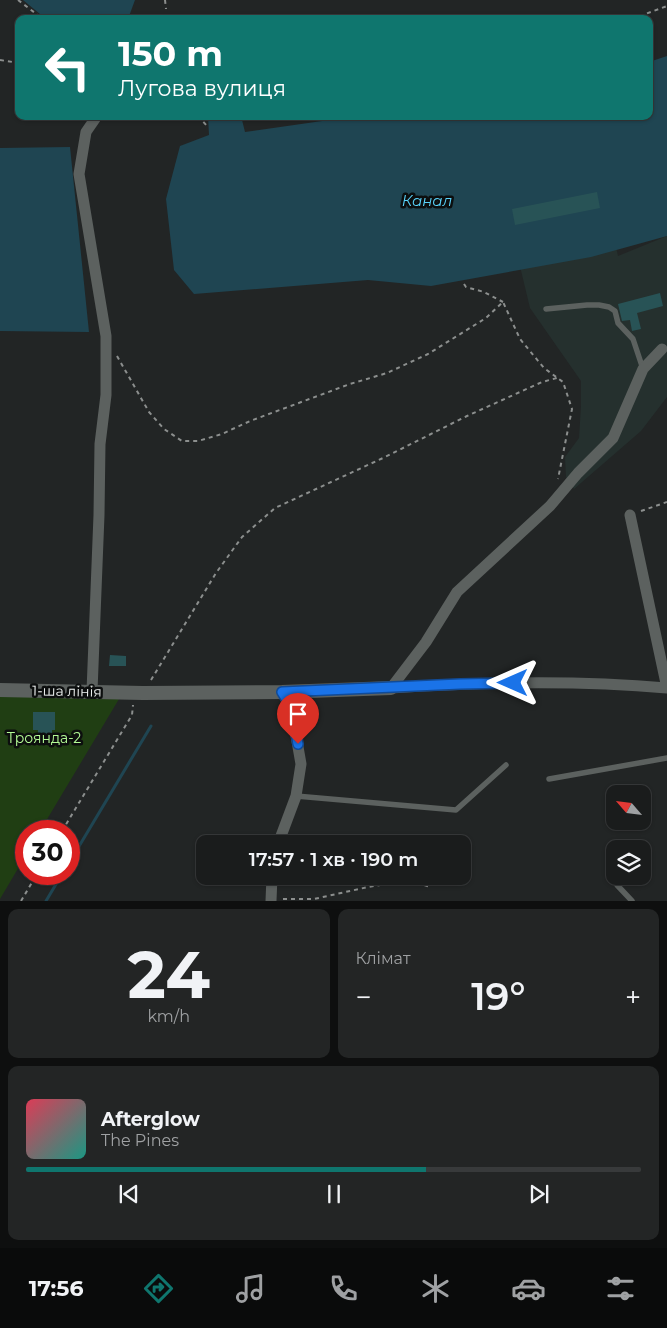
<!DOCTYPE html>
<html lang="uk">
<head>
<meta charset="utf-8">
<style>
	:root { --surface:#1a1c1c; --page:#232525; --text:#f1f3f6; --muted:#9fa1a3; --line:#383a3b; --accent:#0f766e }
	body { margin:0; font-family:Montserrat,sans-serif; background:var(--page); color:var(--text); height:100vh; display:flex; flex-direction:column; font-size:19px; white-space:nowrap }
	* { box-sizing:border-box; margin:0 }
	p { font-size:16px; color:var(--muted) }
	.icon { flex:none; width:28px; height:28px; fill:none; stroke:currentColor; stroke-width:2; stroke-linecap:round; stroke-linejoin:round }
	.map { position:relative; height:901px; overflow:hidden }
	.sheet { display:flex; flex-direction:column; gap:8px; padding:8px; background:#0e0f0f; flex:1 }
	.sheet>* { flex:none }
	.banner { position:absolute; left:15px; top:15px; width:638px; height:105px; border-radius:10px; box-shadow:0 1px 4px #0004,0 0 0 1px var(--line); background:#0f766e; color:#fff; overflow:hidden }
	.needle { width:32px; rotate:298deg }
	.fabs { position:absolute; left:606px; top:785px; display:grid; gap:10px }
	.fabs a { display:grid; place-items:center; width:45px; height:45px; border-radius:10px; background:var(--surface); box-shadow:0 1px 4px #0004,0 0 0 1px var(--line); font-size:25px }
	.speed { position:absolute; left:15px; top:820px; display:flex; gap:10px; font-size:25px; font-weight:700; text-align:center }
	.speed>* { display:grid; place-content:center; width:65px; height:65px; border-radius:50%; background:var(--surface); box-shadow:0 1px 4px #0004,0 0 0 1px var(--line); line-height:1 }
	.speed .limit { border:8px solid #d22; background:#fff; color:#111 }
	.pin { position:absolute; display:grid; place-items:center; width:42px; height:42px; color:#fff; margin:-51px -21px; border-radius:50% 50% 50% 0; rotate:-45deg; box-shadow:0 0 5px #0007 }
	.pin .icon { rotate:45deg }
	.me { position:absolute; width:55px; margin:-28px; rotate:270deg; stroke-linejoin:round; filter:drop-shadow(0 0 4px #0008) }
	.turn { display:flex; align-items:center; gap:18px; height:105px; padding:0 20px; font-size:22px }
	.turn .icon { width:65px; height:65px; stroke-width:2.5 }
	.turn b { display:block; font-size:35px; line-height:42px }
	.big { font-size:38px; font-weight:600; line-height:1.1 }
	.sheet .tile { flex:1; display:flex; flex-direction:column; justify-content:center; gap:8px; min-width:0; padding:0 18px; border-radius:10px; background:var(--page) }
	.sheet .dial { align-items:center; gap:0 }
	.dial b { font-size:65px; line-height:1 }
	.song { display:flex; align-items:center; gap:15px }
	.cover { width:60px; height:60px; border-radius:8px; background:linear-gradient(135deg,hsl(350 70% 55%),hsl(170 70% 35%)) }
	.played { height:5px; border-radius:2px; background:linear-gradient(90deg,var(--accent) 65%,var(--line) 65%) }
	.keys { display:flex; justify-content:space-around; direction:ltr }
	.heat { display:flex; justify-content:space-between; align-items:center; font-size:28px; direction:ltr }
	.sheet .tiles { flex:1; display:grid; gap:8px; grid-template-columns:1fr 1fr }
	.tile:last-child { grid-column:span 2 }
	.trip { position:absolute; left:196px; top:835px; width:275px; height:50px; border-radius:10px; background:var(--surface); box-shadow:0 1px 4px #0004,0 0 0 1px var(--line); font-weight:600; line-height:50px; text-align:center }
	.tabs { display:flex; height:80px; justify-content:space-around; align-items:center; background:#0a0b0b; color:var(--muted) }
	.tabs .icon { width:35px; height:35px }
	.tabs .on { color:var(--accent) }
	.tabs b { font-size:22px; color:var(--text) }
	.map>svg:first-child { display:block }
	.built { fill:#25302e }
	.green { fill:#203e13 }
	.water { fill:#1f4552 }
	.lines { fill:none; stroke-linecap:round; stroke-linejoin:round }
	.stream { stroke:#1f4552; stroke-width:3 }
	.building { fill:#285356 }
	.path { stroke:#8c8f8e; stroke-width:2; stroke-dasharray:4 4; stroke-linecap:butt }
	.service { stroke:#5c615f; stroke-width:5.5 }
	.minor { stroke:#5c615f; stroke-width:11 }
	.tertiary { stroke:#5c615f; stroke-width:14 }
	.route-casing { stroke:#114b97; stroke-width:12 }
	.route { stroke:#1a73e8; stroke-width:9 }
	.labels { text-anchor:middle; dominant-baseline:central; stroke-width:5; stroke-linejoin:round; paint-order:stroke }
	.street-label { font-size:14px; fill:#f2f5f4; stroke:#0c0e0e }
	.park-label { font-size:14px; fill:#b4fc96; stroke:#0c0e0e }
	.water-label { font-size:15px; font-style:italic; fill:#59d3fa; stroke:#0c0e0e }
</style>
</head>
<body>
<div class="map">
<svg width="667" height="901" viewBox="0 0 667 901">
	<rect width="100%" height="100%" fill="#222525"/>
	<path class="built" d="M602 183 618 256 667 236V397L641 431 574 489 566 477 565 457 579 438 581 406V381L530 308 506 208Z"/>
	<path class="green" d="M0 694H122L40 831H26V855L0 899Z"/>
	<path class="water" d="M23 0H135L128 19H46Z
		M667 56V236L591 257 431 286 368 280 194 294 174 270 166 199 180 146 209 135 208 116H241L245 132 357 116H649V62Z
		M70 147 89 332 0 331V148Z"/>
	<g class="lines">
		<path class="stream" d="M69 863 151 726
			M46 901 62 874"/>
	</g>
	<path class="building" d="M597 192 600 208 515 225 512 209Z
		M660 293 663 306 637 313 641 329 632 331 630 320 622 321 618 304Z
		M110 655 126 656V666H109Z
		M33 712H55V730H52V736L38 735V730H33Z"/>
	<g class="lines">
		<path class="path" d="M18 0 43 19
			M165 0 166 9
			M632 19 667 6
			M0 60 19 63
			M198 116 207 126
			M464 284 466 287 484 292 503 302
			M117 356 149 412 164 429 182 441H198L222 434 250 421 350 384 387 373 428 354 486 318 503 302 520 339 544 368 563 382 572 409 558 479
			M641 511 667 502
			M151 680 216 573 242 537 275 508 383 458 467 416 542 382 557 378
			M62 831 132 715 133 705
			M283 899H314L368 887 410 880 430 887
			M21 901 37 874"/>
		<path class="service" d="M546 309 587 305H599L609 307 615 311 618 323 633 339 643 369
			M549 779 667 758
			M296 796 456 810 506 765
			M619 876 617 885 632 901"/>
		<path class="minor" d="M391 688C483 682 575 680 667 688L630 515
			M391 688 426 642 457 592 550 506 578 473 613 438 643 369 662 349
			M92 691 99 515 100 444 106 395V336L79 174 86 132 97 116
			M278 844 296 796 301 764 291 707 282 692
			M271 901 272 876"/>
		<path class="tertiary" d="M0 690 143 693 282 692 391 688"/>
	</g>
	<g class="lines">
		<g class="route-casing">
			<path id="route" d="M298 744 291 707 282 692 460 684 513 683"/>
		</g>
		<use href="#route" class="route"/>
	</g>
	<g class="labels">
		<g class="street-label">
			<text transform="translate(67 691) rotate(1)">1-ша лінія</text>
		</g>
		<g class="park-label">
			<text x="44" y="738">Троянда-2</text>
		</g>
		<g class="water-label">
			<text x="427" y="200">Канал</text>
		</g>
	</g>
</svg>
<div class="fabs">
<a><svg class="needle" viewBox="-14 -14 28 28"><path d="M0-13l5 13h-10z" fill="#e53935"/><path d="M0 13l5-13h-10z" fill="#9fa1a3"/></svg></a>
<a><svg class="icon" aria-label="layers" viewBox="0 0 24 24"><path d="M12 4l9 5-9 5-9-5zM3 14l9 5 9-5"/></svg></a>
</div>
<div class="speed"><div class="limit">30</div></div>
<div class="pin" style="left:298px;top:744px;background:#d93025"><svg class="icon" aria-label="arrive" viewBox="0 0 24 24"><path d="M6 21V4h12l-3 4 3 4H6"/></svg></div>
<svg class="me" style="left:513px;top:683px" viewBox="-20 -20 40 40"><path d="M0-17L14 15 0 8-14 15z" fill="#1a73e8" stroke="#fff" stroke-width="4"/></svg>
<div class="trip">17:57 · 1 хв · 190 m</div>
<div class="banner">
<div class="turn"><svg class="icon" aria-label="left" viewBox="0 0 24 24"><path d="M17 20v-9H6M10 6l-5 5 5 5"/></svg><div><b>150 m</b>Лугова вулиця</div></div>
</div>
</div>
<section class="sheet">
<div class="tiles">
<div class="tile dial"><b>24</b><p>km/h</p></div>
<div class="tile"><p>Клімат</p>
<div class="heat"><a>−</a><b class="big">19°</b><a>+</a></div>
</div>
<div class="tile">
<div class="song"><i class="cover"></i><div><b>Afterglow</b><p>The Pines</p></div></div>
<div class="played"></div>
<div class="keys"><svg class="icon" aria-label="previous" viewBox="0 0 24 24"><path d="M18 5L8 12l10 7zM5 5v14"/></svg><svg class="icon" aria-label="pause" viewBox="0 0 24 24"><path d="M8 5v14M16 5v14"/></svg><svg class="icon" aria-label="next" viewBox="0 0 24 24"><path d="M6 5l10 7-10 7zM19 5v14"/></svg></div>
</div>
</div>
</section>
<nav class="tabs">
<b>17:56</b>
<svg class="icon on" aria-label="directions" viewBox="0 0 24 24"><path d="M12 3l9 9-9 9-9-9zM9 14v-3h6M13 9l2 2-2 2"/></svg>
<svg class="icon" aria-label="music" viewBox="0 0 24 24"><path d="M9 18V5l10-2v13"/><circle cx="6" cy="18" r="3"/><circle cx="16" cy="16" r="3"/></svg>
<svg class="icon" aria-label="phone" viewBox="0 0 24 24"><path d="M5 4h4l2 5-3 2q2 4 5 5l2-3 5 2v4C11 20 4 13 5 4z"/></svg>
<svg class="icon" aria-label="climate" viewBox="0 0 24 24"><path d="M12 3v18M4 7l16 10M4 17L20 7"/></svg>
<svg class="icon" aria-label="car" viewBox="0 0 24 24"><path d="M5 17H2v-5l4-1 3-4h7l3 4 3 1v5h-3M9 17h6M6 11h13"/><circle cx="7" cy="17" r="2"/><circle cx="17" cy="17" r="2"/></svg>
<svg class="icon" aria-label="filters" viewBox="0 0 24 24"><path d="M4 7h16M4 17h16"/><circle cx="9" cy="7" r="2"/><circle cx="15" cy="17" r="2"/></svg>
</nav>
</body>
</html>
